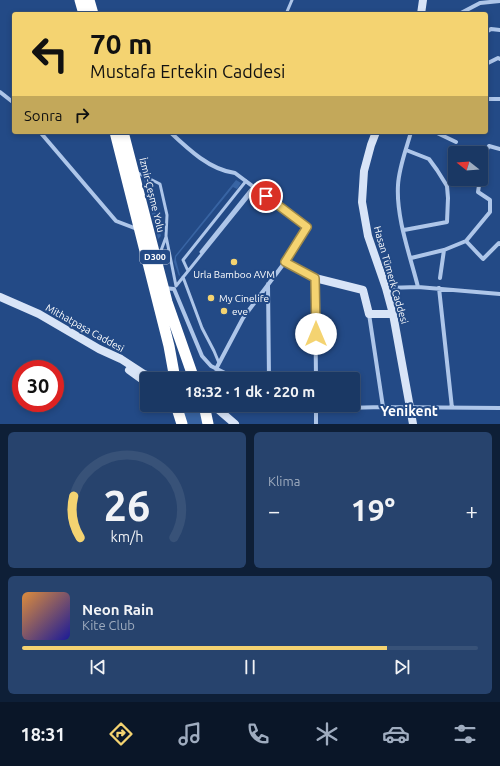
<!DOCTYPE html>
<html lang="tr">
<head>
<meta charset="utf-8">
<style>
	:root { --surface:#1a3864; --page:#27436d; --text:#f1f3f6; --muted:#9facbf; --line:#385278; --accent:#f4d371 }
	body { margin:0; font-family:Ubuntu,sans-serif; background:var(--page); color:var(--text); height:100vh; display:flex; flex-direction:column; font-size:15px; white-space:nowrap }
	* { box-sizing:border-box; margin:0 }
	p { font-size:13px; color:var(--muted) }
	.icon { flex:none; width:22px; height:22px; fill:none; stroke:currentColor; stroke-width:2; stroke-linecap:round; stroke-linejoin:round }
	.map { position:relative; height:424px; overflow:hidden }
	.drawer { display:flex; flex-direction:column; gap:8px; padding:8px; background:#0e1f37; flex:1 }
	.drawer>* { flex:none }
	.guide { position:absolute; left:12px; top:12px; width:476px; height:122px; border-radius:4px; box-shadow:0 2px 6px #0003,0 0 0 1px var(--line); background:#f4d371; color:#111; overflow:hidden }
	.needle { width:26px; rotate:287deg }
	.buttons { position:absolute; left:448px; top:146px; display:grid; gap:8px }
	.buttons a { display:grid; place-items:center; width:40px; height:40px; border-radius:4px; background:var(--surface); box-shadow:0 2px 6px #0003,0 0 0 1px var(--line); font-size:20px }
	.speed { position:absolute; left:12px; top:360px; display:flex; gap:8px; font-size:20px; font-weight:700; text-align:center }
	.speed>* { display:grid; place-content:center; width:52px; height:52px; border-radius:50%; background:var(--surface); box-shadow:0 2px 6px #0003,0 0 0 1px var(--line); line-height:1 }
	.speed .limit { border:6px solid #d22; background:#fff; color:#111 }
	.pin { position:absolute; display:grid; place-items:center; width:34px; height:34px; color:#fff; margin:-17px; border:2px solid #fff; border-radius:50%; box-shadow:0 1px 4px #0007 }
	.me { position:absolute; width:44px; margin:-22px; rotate:0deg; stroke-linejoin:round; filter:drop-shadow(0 0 3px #0008) }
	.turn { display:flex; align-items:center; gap:14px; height:84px; padding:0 12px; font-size:18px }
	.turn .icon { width:52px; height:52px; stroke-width:2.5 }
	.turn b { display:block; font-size:28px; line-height:34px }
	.then { display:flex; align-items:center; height:38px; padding:0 12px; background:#0003; gap:8px; font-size:15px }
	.big { font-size:30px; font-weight:700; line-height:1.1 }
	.drawer .widget { flex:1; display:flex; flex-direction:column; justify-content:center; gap:6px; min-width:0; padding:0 14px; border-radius:6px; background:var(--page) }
	.drawer .dial { align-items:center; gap:0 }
	.dial svg { height:104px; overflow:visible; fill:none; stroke:var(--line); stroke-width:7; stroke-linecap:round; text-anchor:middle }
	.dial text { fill:var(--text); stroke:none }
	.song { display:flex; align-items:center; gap:12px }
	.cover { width:48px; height:48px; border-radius:6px; background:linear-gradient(135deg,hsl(30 70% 55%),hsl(240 70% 35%)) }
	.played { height:4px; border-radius:2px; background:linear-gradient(90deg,var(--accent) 80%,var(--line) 80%) }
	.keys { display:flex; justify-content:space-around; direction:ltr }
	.heat { display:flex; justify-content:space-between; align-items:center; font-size:22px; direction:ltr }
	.drawer .tiles { flex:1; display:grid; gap:8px; grid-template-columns:1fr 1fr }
	.widget:last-child { grid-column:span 2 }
	.trip { position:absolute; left:140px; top:372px; width:220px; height:40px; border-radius:4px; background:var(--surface); box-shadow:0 2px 6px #0003,0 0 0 1px var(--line); font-weight:700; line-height:40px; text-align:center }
	.tab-bar { display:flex; height:64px; justify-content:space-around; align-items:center; background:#0a1628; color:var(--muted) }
	.tab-bar .icon { width:28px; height:28px }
	.tab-bar .current { color:var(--accent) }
	.tab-bar b { font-size:18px; color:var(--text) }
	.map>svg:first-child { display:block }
	.green { fill:#3864a3 }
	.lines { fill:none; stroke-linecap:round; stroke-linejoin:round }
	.lane { stroke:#aec6e9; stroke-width:3 }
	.street { stroke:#aec6e9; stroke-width:4 }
	.secondary { stroke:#d8e4f7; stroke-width:8 }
	.highway { stroke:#fff; stroke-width:11 }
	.route-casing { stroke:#9f8949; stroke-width:10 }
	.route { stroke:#f4d371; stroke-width:7 }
	.poi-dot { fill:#f4d371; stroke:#234a86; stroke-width:1.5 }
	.labels { text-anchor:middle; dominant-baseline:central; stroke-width:4; stroke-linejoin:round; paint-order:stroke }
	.shield { fill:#234a86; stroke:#bdc9db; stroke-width:1 }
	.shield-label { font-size:9px; font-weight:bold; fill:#fff }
	.street-label { font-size:10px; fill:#fff; stroke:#234a86 }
	.poi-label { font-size:10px; fill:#fff; stroke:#234a86; text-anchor:start }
	.district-label { font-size:14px; font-weight:bold; fill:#fff; stroke:#234a86 }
</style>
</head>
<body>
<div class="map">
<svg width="500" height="424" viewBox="0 0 500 424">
	<rect width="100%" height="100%" fill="#234a86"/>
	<path class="green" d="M144 180 148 182 161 236 158 239Z
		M236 180 241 183 237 189 233 187 176 257V260L180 275 179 276 174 262 175 256Z
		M180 405H201L205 424H185Z"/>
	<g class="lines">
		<path class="lane" d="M286 14 292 0
			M136 172 160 184 167 215 166 236 176 286
			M201 252 253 187
			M159 256 166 237
			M188 271 183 260 246 181
			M183 277 202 328 214 351 219 363
			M176 286 255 188"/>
		<path class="street" d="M459 14 480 3 500 1
			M486 32 491 29 500 30
			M486 64 498 58 500 59
			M0 92 14 103
			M486 99H500
			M40 132 116 221 137 229
			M170 132C188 149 210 170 235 173L307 227 285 262 243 318 216 369
			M411 132C406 150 399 167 398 185 396 218 410 255 418 287
			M435 132 456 142
			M481 171 484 154 489 146 500 149
			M404 230 447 222 448 198 447 186 437 170 429 159 406 150
			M466 241 483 259 499 243 500 244
			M411 258 444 250 466 241 490 212V200L478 192 480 179
			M285 262 315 278 316 379
			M440 278 444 250
			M268 284 269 379
			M164 288 174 289 202 356 211 366 237 379
			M386 288 418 287 500 294
			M439 288 452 408
			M369 314 383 407
			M270 405V410L383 407 500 408
			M316 405V424"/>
		<path class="secondary" d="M421 14 423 0
			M376 132 371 145 364 171 362 202 368 236 386 288 393 314 413 424
			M315 278 363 290 369 314H393
			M0 297 39 314 99 349 121 359 144 374 158 379
			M129 370 147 383
			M213 405 235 424"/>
		<path class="highway" d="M80 0 84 14
			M89 0 93 14
			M115 132 169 346 175 379
			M123 132 167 302 194 379
			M176 405 182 424
			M204 405 208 424"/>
	</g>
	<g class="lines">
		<g class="route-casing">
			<path id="route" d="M266 196 307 227 285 262 315 278 316 334"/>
		</g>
		<use href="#route" class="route"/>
	</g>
	<g class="poi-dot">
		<circle cx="234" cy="262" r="4"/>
		<circle cx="211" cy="298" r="4"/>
		<circle cx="224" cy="311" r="4"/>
	</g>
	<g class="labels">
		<rect class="shield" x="140" y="250" width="30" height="14" rx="3"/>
		<g class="shield-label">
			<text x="155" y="257">D300</text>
		</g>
		<g class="street-label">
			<text transform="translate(152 195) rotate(76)">İzmir-Çeşme Yolu</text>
			<text transform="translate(391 275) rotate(74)">Hasan Tümerk Caddesi</text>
			<text transform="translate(85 328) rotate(29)">Mithatpaşa Caddesi</text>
		</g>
		<g class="poi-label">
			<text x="234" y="274" text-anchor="middle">Urla Bamboo AVM</text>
			<text x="219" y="298">My Cinelife</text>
			<text x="232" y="311">eve</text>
		</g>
		<g class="district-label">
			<text x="409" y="411">Yenikent</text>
		</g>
	</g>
</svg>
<div class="buttons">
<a><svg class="needle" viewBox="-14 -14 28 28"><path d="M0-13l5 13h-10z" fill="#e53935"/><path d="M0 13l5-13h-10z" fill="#9facbf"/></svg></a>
</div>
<div class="speed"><div class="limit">30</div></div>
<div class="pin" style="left:266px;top:196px;background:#d93025"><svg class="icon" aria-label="arrive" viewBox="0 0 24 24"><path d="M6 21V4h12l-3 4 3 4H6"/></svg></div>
<svg class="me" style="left:316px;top:334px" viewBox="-20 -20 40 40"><circle r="19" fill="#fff"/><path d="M0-13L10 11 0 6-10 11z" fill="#f4d371"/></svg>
<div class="trip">18:32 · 1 dk · 220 m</div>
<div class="guide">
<div class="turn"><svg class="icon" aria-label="left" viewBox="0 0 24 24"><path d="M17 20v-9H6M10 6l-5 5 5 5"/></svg><div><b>70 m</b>Mustafa Ertekin Caddesi</div></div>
<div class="then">Sonra<svg class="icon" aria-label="right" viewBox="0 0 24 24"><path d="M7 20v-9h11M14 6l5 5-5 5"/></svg></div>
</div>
</div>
<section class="drawer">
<div class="tiles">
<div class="widget dial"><svg viewBox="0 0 100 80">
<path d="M14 69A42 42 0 1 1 86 69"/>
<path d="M14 69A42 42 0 0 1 9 37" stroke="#f4d371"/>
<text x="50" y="56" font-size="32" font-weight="700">26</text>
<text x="50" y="72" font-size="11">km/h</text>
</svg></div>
<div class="widget"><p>Klima</p>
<div class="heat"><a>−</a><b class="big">19°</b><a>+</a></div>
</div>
<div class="widget">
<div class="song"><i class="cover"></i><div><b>Neon Rain</b><p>Kite Club</p></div></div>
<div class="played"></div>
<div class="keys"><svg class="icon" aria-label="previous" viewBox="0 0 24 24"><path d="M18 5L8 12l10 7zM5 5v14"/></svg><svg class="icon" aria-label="pause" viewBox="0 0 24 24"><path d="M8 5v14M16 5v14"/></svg><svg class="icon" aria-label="next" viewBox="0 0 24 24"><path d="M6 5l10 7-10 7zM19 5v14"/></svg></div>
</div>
</div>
</section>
<nav class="tab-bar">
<b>18:31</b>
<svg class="icon current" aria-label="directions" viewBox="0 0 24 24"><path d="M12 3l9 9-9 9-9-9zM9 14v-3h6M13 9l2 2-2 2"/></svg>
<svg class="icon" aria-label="music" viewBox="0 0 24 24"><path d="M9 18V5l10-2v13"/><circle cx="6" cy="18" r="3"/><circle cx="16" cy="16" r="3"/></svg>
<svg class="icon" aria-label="phone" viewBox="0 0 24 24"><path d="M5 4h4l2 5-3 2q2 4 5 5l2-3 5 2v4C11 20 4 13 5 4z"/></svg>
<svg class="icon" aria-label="climate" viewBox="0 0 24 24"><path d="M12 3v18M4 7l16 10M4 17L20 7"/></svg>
<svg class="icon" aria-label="car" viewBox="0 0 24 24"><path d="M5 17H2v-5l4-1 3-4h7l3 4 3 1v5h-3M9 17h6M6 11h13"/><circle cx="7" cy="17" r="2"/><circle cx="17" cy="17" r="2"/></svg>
<svg class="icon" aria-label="filters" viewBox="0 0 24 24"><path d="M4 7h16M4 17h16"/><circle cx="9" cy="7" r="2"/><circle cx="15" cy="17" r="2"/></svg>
</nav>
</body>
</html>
